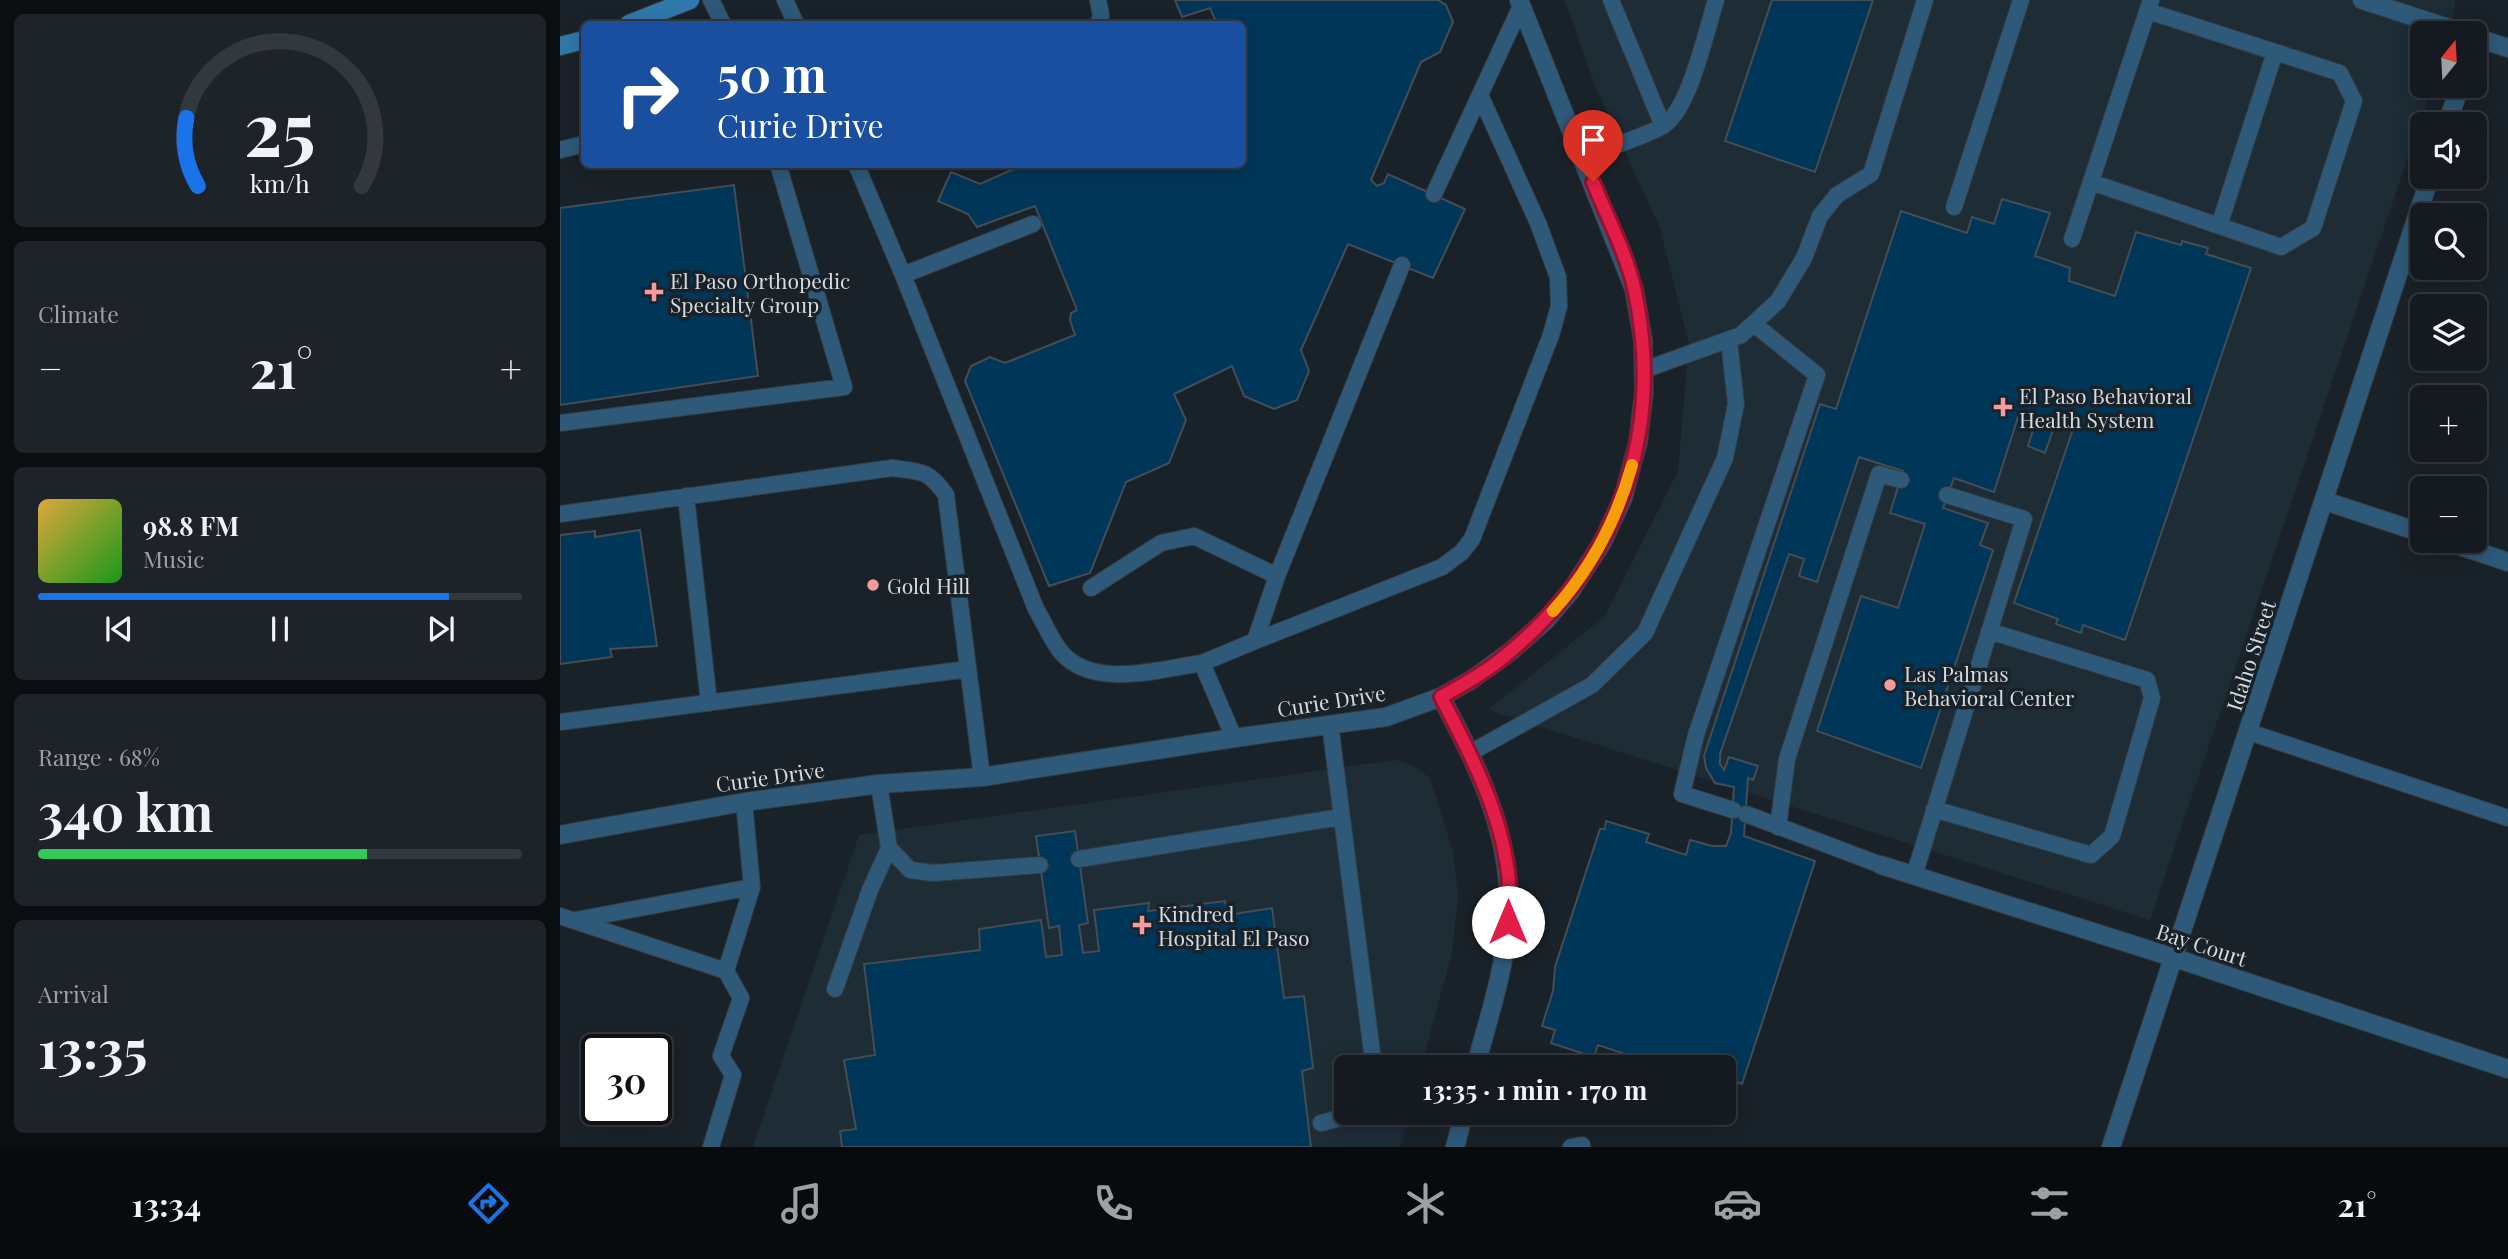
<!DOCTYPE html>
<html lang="en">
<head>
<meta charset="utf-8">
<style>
	:root { --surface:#141a1f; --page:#1d2328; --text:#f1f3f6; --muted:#9da1a4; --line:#33383d; --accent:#1a73e8 }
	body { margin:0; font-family:"Playfair Display",serif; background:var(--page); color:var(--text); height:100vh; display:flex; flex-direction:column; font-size:26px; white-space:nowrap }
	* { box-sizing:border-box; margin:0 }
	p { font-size:23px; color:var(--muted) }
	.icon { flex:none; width:38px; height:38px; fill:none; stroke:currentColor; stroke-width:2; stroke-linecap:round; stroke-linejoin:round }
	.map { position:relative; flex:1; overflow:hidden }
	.details { display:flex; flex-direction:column; gap:14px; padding:14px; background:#0b0e11; width:560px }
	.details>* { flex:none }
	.guide { position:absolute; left:21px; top:21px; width:665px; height:147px; border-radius:10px; box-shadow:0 4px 18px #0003,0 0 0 2px var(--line); background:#1a4fa0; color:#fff; overflow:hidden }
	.needle { width:46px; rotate:18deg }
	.fabs { position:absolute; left:1850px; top:21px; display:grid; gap:14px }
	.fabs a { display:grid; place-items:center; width:77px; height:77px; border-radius:10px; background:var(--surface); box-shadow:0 4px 18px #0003,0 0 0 2px var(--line); font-size:35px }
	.speed { position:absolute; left:21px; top:1034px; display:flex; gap:14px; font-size:35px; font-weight:700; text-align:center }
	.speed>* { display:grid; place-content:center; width:91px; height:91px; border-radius:50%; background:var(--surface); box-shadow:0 4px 18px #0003,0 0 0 2px var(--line); line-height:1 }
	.speed .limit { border:4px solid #111; border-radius:10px; background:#fff; color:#111 }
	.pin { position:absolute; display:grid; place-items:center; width:60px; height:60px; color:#fff; margin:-72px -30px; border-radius:50% 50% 50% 0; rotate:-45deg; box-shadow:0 0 7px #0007 }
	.pin .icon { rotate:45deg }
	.me { position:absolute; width:77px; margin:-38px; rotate:0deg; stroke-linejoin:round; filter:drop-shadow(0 0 5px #0008) }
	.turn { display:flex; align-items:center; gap:24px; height:147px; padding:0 21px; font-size:32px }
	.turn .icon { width:91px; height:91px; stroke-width:2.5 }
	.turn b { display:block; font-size:49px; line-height:60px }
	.big { font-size:52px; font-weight:700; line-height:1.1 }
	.details .tile { flex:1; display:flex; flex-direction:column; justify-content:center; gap:10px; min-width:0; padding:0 24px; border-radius:10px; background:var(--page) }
	.details .dial { align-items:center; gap:0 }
	.dial svg { height:182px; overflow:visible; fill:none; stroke:var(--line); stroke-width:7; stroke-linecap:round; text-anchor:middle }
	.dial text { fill:var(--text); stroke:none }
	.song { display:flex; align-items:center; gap:21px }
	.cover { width:84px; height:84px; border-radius:10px; background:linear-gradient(135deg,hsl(40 70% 55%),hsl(120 70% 35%)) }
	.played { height:7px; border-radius:4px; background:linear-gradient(90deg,var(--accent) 85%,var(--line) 85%) }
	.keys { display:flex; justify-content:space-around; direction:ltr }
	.heat { display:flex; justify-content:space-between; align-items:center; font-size:38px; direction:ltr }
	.charge { height:10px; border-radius:5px; background:linear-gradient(90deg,#34c759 68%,var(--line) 0) }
	.trip { position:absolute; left:774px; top:1055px; width:402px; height:70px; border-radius:10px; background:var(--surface); box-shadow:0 4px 18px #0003,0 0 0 2px var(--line); font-weight:700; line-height:70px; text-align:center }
	.tab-bar { display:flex; height:112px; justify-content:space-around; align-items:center; background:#080a0c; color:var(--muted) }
	.tab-bar .icon { width:49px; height:49px }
	.tab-bar .on { color:var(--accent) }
	.tab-bar b { font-size:32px; color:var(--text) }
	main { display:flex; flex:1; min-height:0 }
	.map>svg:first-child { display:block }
	.built { fill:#1e2c36 }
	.building { fill:#003658; stroke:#444d55; stroke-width:2 }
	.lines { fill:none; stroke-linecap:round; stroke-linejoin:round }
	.lane-casing { stroke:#343c42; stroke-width:18 }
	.street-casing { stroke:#343c42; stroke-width:20 }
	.secondary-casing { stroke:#343c42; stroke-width:20 }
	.lane { stroke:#2e5979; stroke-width:16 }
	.street { stroke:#2e5979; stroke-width:18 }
	.secondary { stroke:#2f78ab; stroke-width:18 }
	.route-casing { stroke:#92132f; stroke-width:18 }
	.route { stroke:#e11d48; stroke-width:12 }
	.slow { stroke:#f59e0b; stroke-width:12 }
	.poi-dot { fill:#f59b9c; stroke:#1a2229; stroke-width:2.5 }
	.labels { text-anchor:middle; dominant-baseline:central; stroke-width:7; stroke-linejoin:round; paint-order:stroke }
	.poi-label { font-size:21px; fill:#d4dade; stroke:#1a2229; text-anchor:start }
	.street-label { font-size:21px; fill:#d4dade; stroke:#1a2229 }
</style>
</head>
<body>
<main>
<section class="details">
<div class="tile dial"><svg viewBox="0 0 100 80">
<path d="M14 69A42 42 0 1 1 86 69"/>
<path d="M14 69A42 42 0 0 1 9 39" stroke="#1a73e8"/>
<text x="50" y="56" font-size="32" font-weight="700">25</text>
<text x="50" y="72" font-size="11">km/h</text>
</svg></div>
<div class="tile"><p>Climate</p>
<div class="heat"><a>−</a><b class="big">21°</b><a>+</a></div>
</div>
<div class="tile">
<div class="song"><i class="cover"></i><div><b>98.8 FM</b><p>Music</p></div></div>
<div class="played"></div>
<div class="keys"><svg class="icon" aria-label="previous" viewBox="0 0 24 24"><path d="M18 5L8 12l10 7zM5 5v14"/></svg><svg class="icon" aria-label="pause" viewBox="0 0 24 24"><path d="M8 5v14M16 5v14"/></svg><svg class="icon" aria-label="next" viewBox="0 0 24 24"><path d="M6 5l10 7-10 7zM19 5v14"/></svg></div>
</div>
<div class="tile"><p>Range · 68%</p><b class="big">340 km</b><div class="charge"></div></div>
<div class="tile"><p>Arrival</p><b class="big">13:35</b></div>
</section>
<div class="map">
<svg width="1948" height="1147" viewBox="0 0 1948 1147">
	<rect width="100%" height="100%" fill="#1a2229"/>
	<path class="built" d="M1005 0H1896L1889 33H1862V86H1872L1590 920 928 710 1045 616 1118 471 1129 343 1099 226 1034 83Z
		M836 760 854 766 870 778 893 851 898 896 892 953 861 1067 786 1068V1113H849L840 1147H193L299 835Z"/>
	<path class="building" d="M615 0H878L886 5 893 22 880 52 861 62 811 180 817 186 824 183 828 174 905 209 873 278 788 244 741 350 749 371 737 400 714 409 684 396 672 366 614 394 626 420 609 463 566 482 530 573 489 586 405 381 411 366 430 357 445 363 515 335 510 320 511 313 517 310 475 206 417 227 408 214 378 201 391 172 420 184 465 164H682V24H657L650 8 622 17Z
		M1212 0H1313L1255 172 1165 141Z
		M174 185 198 376 0 405V208Z
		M1442 199 1490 213 1475 256 1510 268 1509 281 1555 296 1576 232 1621 245 1622 241 1648 248 1646 254 1691 268 1565 640 1523 625 1521 633 1496 624 1498 619 1454 603 1513 429 1495 424 1485 453 1468 446 1477 417 1460 411 1434 492 1394 478 1383 508 1428 523 1420 545 1433 550 1361 768 1257 731 1301 596 1338 608 1365 524 1330 513 1343 471 1299 457 1257 582 1239 576 1244 559 1229 554 1160 754V764L1164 770 1169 757 1198 766 1193 780 1188 778 1184 836 1255 861 1182 1084 1164 1077V1068L1064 1067 1068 1055 1038 1045 1034 1057 991 1043 995 1030 982 1026 993 991 995 967 1040 829H1045L1046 821 1089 834 1086 842 1126 855 1130 840 1152 846H1166L1171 833 1174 787 1155 783 1146 768 1144 756 1260 404 1276 409 1341 211 1407 233 1412 217 1434 224Z
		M80 530 97 646 50 649 52 657 0 664V535L35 531V537Z
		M515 831 528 923 519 925 523 953 539 951 534 910 589 903 588 911 665 901 668 915 712 908 724 998 744 996 753 1068 742 1071 751 1147H282L280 1131 296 1129 284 1060 315 1055 304 964 420 950 419 929 481 920 486 957 502 955 499 926 489 928 476 836Z"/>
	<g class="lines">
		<g class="lane-casing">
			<path id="lane" d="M151 0 163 24
				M225 0 236 24
				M1051 0 1103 126
				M538 24 541 16 538 0
				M0 150 24 144
				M1023 157C1045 148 1086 137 1104 125 1130 108 1146 31 1156 0
				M296 164 343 275 476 609C484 622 491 640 501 652 533 690 600 669 642 663
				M1531 182 1721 247 1753 228 1794 101 1780 73 1588 11
				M874 194 961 6
				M1394 207 1461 0
				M1659 226 1715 52
				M1512 239 1591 0
				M343 275 473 224
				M1084 370 1181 335 1218 301 1244 258 1260 216 1277 195 1311 174 1365 0
				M0 423 284 387 218 164
				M126 496 149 703
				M0 514 332 468C361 472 368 469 386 495L422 777
				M531 588 601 543 634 536 717 576
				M695 641 882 567 902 552 912 539 991 335 999 306 998 277 978 223 920 95
				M0 722 408 669
				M770 724 814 1068
				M1689 732 1948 818
				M674 738 642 663 695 641 717 576 842 265
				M910 753 1032 685 1085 633 1165 458 1176 404 1169 340
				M319 784 329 848 350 870 373 873 480 865
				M1374 809 1531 855 1552 836 1592 698 1587 680 1429 631
				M1173 810 1122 794 1136 735 1257 375 1194 324
				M1186 814 1321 865
				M1218 827 1227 759 1319 474 1341 480
				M519 859 781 817
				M1354 876 1464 519 1387 495
				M0 916 166 971 181 998 161 1056 173 1075 151 1147
				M16 920 192 887
				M166 971 192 887 184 802
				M275 989 310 890 329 848
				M761 1123 798 1113
				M1011 1147 1022 1145"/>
		</g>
		<g class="street-casing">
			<path id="street" d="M1802 0 1904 33
				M1914 37 1948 48
				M1887 124 1900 86
				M1765 501 1862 533
				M1885 541 1948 562
				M881 697C918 767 954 838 948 920 945 970 928 1020 915 1068
				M0 835 184 802 319 784 422 777 674 738 826 717 881 697 911 680 950 652 985 621 1010 592 1042 543 1063 498 1078 442 1084 392 1083 340 1074 289 959 0
				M1321 865 1615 958 1948 1069
				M895 1147 904 1113
				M1551 1147 1870 177"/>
		</g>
		<g class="secondary-casing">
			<path id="secondary" d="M69 24 130 0
				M0 46 24 40"/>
		</g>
		<use href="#lane" class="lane"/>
		<use href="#street" class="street"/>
		<use href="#secondary" class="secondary"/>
	</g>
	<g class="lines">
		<g class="route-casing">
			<path id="route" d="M948 922C948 906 950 889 948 873 940 809 910 753 881 697 906 683 931 669 952 650 1060 559 1104 430 1075 292 1067 254 1047 217 1033 182"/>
		</g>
		<use href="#route" class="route"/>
		<path class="slow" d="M993 611C1031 569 1057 519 1072 465"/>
	</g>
	<g class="poi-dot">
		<path d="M90.5 281.5h7v7h7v7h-7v7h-7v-7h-7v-7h7z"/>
		<path d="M1439.5 396.5h7v7h7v7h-7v7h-7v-7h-7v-7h7z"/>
		<circle cx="313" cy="585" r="7"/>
		<circle cx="1330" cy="685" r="7"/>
		<path d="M578.5 914.5h7v7h7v7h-7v7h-7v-7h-7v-7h7z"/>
	</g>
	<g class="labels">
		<g class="poi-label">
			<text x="110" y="280">El Paso Orthopedic<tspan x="110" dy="24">Specialty Group</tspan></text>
			<text x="1459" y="395">El Paso Behavioral<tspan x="1459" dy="24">Health System</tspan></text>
			<text x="327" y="585">Gold Hill</text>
			<text x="1344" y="673">Las Palmas<tspan x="1344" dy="24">Behavioral Center</tspan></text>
			<text x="598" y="913">Kindred<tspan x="598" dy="24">Hospital El Paso</tspan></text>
		</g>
		<g class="street-label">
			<text transform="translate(1690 655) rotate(-72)">Idaho Street</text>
			<text transform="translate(771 700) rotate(-9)">Curie Drive</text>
			<text transform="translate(210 776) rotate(-8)">Curie Drive</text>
			<text transform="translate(1642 944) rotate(18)">Bay Court</text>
		</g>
	</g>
</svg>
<div class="fabs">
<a><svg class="needle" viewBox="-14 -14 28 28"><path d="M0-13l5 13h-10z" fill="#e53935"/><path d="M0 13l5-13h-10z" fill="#9da1a4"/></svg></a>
<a><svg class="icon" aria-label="sound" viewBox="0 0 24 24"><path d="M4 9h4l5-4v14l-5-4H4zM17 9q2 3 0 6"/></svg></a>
<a><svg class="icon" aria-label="search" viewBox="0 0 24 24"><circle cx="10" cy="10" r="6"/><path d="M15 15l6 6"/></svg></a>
<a><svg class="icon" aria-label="layers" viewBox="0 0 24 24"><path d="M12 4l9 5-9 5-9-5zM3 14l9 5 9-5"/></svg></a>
<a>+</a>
<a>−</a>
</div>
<div class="speed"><div class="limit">30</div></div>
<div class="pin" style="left:1033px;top:182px;background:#d93025"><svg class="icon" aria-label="arrive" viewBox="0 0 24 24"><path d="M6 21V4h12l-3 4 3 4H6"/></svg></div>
<svg class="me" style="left:948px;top:922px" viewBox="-20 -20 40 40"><circle r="19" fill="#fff"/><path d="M0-13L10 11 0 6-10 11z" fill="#e11d48"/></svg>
<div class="trip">13:35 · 1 min · 170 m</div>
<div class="guide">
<div class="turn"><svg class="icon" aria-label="right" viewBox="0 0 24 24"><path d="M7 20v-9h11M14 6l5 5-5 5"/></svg><div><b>50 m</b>Curie Drive</div></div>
</div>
</div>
</main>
<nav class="tab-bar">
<b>13:34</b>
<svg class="icon on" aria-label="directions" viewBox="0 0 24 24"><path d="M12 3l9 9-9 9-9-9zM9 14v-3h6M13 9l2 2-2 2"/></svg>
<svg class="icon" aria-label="music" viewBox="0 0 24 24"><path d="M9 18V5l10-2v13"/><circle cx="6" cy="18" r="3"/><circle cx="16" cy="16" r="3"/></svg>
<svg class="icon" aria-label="phone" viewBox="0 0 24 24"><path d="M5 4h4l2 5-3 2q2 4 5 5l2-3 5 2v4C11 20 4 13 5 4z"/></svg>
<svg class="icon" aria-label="climate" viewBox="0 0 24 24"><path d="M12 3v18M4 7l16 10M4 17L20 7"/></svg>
<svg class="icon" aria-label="car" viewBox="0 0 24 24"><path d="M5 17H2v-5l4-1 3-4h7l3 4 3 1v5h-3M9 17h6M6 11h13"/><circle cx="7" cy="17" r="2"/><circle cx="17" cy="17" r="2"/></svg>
<svg class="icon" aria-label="filters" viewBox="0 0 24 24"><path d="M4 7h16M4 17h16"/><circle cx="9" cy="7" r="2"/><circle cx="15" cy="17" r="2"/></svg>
<b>21°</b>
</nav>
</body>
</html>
